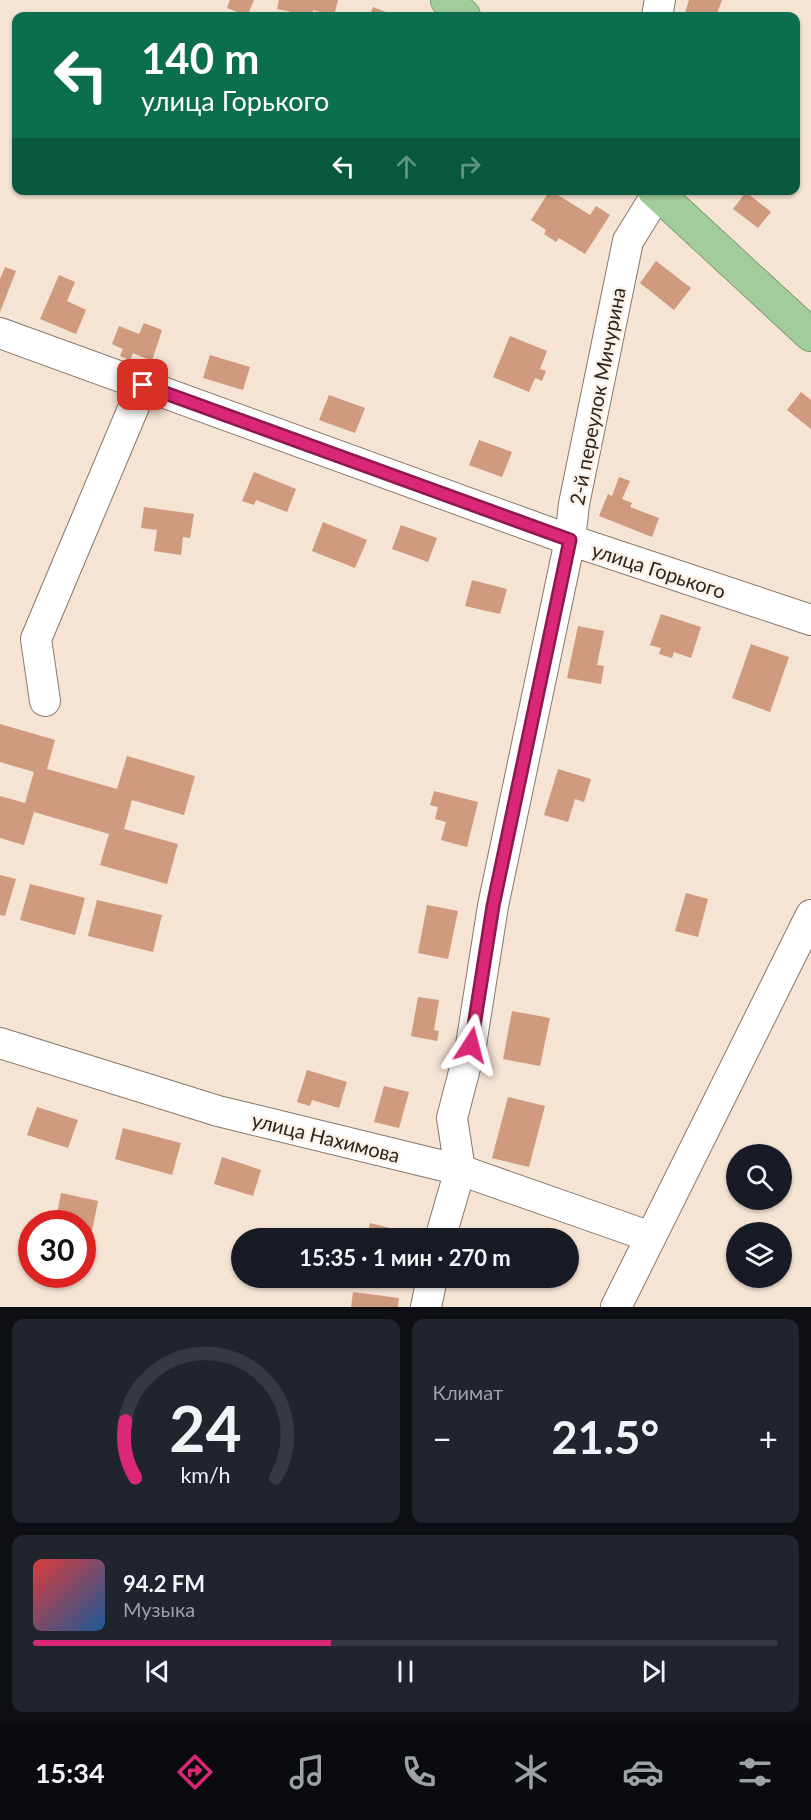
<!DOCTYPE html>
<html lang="ru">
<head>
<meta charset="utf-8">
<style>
	:root { --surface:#171b24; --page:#20242c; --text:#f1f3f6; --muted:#9ea1a6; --line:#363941; --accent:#db2777 }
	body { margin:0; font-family:Lato,sans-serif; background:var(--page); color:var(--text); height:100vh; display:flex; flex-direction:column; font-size:22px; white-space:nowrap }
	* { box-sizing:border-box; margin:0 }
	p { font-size:20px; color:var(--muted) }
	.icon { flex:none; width:33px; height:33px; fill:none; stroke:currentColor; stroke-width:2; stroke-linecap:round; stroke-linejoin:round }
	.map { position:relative; height:1307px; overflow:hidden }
	.sheet { display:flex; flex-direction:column; gap:12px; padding:12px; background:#0d0f14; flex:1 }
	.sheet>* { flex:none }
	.hud { position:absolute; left:12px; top:12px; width:788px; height:183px; border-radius:12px; box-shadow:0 2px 4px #0004; background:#0b6e4f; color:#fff; overflow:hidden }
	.fabs { position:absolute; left:726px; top:1144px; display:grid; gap:12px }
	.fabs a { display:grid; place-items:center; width:66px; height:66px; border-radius:50%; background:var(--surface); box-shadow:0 2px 4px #0004; font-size:30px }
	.speed { position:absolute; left:18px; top:1210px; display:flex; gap:12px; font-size:30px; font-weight:700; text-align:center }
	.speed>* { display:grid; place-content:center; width:78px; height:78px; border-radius:50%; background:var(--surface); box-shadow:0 2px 4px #0004; line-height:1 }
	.speed .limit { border:9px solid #d22; background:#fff; color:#111 }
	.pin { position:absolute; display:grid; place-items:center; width:51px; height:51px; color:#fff; margin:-26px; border-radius:12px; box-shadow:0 3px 9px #0006 }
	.me { position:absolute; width:66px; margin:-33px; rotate:9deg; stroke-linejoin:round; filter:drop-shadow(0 0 4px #0008) }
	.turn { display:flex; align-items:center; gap:21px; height:126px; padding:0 30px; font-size:27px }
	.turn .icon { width:78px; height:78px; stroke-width:2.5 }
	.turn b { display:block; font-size:42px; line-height:51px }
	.lanes { display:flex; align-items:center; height:57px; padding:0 30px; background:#0003; justify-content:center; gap:30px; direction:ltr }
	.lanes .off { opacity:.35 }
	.big { font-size:45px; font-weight:700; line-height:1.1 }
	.sheet .tile { flex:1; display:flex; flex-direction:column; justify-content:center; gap:9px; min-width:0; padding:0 21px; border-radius:12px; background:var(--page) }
	.sheet .dial { align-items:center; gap:0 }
	.dial svg { height:156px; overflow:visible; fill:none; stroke:var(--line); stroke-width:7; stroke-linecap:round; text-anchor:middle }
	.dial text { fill:var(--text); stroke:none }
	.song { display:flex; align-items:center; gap:18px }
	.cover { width:72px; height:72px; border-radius:9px; background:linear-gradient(135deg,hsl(0 70% 55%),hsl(210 70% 35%)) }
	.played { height:6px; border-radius:3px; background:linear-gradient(90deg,var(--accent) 40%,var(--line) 40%) }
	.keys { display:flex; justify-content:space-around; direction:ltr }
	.heat { display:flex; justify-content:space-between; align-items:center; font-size:33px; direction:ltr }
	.sheet .tiles { flex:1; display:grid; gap:12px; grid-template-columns:1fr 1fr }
	.tile:last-child { grid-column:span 2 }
	.trip { position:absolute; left:231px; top:1228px; width:348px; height:60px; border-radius:30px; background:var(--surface); box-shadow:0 2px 4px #0004; font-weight:700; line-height:60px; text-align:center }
	.menu { display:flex; height:96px; justify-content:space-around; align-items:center; background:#090b0e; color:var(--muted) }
	.menu .icon { width:42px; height:42px }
	.menu .selected { color:var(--accent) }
	.menu b { font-size:27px; color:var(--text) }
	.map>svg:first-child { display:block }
	.building { fill:#cf9a7d }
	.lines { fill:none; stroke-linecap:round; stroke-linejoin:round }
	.minor-casing { stroke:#87776a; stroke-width:32 }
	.major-casing { stroke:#517b47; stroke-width:34 }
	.minor { stroke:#fff; stroke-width:30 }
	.major { stroke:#a3cc9d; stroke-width:33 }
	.route-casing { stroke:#8e194d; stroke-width:15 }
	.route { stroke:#db2777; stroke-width:10 }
	.labels { text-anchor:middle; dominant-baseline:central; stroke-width:5; stroke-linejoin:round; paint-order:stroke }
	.street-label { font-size:20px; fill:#2b2520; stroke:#fcf1e9 }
</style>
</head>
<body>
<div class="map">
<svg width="811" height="1307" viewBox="0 0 811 1307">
	<rect width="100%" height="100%" fill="#f5e3d4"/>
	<path class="building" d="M230 0H254L247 16 227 8Z
		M279 0H338L334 16 313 10 312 16 277 9Z
		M689 0H722L716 16H684Z
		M373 7 396 16H369Z
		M550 190 590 215 596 206 610 215 585 254 559 238 556 242 544 234 546 230 531 220Z
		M746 192 771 212 758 228 733 209Z
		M656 261 691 288 674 310 640 283Z
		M5 267 16 271 0 312V279Z
		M59 275 75 282 67 301 86 310 76 334 40 319Z
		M144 323 162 330 152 361 133 353 130 360 120 356 123 349 112 344 119 326 139 334Z
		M510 336 547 351 540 369 546 371 542 381 535 378 529 392 493 377Z
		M210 355 250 367 243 390 203 378Z
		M801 392 811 400V429L787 410Z
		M329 395 365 408 355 433 319 420Z
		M479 440 512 452 502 477 469 465Z
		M254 472 296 489 287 512 256 500 254 505 242 501Z
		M619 477 630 481 622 499 632 503 630 507 659 518 652 537 599 516 608 494 612 496Z
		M144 507 194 514 190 538 183 537 181 555 154 551 157 530 141 528Z
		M323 522 367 540 355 568 312 551Z
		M401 525 437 538 428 562 392 549Z
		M472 580 507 589 500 614 465 606Z
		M661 614 701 627 691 658 674 652 672 658 659 654 661 648 650 645Z
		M578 626 604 631 597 665 604 666 601 684 567 678Z
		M751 644 789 657 770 712 732 698Z
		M0 724 55 740 47 769 117 789 127 756 195 776 184 815 132 800 124 829 178 844 167 884 100 865 109 834 34 812 24 845 0 838V796L25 803 34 772 0 762Z
		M558 769 591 779 584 802 575 799 568 822 544 815Z
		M434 791 478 802 467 847 441 840 446 822 435 819 438 807 430 805Z
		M0 875 16 879 5 916 0 915Z
		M30 884 85 898 75 935 20 920Z
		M686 893 708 899 698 937 675 931Z
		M97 900 162 915 153 952 88 936Z
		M427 905 458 911 448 959 418 953Z
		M418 997 439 1000 434 1030 439 1031 437 1041 411 1036Z
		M512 1011 550 1018 540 1066 503 1059Z
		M307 1070 347 1082 339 1108 312 1100 310 1106 297 1102Z
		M384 1086 409 1092 399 1128 374 1122Z
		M508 1097 545 1106 529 1167 492 1158Z
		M37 1107 78 1120 68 1148 27 1135Z
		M123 1128 181 1143 172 1175 115 1159Z
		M222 1157 261 1170 253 1196 214 1184Z
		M61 1193 98 1201 91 1236 82 1235V1224H55Z
		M370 1223 406 1232 404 1239H366Z
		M353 1292 399 1298 398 1307H351Z"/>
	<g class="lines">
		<g class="minor-casing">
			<path id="minor" d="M657 16 660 0
				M0 333 570 540 811 620
				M45 701 36 639 143 385
				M0 1043 218 1111 460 1170 651 1237
				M440 1239 460 1170 452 1118 471 1045 493 906 570 540 574 504 628 241 657 194
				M426 1307 432 1278
				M616 1307 811 915"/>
		</g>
		<g class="major-casing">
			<path id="major" d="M447 0 464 16
				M654 190 811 335"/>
		</g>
		<use href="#minor" class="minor"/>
		<use href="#major" class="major"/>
	</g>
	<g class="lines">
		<g class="route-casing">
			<path id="route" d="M143 385 570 540 493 906 471 1045"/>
		</g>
		<use href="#route" class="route"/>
	</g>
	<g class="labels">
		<g class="street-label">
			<text transform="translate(597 396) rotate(-79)">2-й переулок Мичурина</text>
			<text transform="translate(659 570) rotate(18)">улица Горького</text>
			<text transform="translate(326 1137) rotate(14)">улица Нахимова</text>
		</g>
	</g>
</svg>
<div class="fabs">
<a><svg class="icon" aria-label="search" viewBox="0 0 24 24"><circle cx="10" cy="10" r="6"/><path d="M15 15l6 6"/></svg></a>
<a><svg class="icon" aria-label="layers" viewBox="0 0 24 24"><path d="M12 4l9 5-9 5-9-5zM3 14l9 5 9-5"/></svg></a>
</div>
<div class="speed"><div class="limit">30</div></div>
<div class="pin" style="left:143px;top:385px;background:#d93025"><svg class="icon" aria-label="arrive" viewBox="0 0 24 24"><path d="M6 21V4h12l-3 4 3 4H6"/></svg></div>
<svg class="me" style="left:471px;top:1045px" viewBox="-20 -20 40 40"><path d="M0-17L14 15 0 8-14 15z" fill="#db2777" stroke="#fff" stroke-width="4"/></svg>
<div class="trip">15:35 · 1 мин · 270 m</div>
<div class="hud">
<div class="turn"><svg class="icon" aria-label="left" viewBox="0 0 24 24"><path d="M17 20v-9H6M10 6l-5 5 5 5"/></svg><div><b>140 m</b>улица Горького</div></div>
<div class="lanes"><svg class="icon" aria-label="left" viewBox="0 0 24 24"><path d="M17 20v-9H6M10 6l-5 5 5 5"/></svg><svg class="icon off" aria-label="ahead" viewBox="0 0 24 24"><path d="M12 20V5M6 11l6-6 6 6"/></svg><svg class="icon off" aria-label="right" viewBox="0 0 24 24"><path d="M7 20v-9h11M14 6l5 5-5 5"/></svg></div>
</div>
</div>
<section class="sheet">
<div class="tiles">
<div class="tile dial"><svg viewBox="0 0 100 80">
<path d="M14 69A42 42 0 1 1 86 69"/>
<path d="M14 69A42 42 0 0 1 9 40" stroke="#db2777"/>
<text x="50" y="56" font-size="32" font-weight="700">24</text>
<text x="50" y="72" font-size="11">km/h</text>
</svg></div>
<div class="tile"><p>Климат</p>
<div class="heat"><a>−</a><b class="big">21.5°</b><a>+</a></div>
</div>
<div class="tile">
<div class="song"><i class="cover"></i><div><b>94.2 FM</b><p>Музыка</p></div></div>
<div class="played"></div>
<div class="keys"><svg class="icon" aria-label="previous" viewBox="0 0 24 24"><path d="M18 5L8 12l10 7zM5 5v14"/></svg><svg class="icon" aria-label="pause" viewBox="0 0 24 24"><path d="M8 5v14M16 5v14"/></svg><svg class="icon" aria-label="next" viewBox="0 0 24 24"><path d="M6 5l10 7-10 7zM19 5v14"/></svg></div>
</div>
</div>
</section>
<nav class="menu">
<b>15:34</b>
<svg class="icon selected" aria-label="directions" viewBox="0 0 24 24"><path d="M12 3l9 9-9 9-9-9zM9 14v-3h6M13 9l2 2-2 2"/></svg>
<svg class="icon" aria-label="music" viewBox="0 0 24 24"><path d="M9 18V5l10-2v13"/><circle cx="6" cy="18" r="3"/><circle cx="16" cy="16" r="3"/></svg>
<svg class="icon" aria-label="phone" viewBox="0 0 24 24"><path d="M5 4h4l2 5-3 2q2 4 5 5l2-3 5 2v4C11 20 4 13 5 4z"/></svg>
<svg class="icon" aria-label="climate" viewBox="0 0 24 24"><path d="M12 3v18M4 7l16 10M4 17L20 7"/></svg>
<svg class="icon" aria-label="car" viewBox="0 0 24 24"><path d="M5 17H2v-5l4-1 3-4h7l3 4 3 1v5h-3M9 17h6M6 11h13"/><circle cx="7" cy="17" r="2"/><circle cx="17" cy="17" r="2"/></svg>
<svg class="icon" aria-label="filters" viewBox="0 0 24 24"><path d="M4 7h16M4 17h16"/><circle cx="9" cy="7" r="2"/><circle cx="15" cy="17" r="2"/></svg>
</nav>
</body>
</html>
